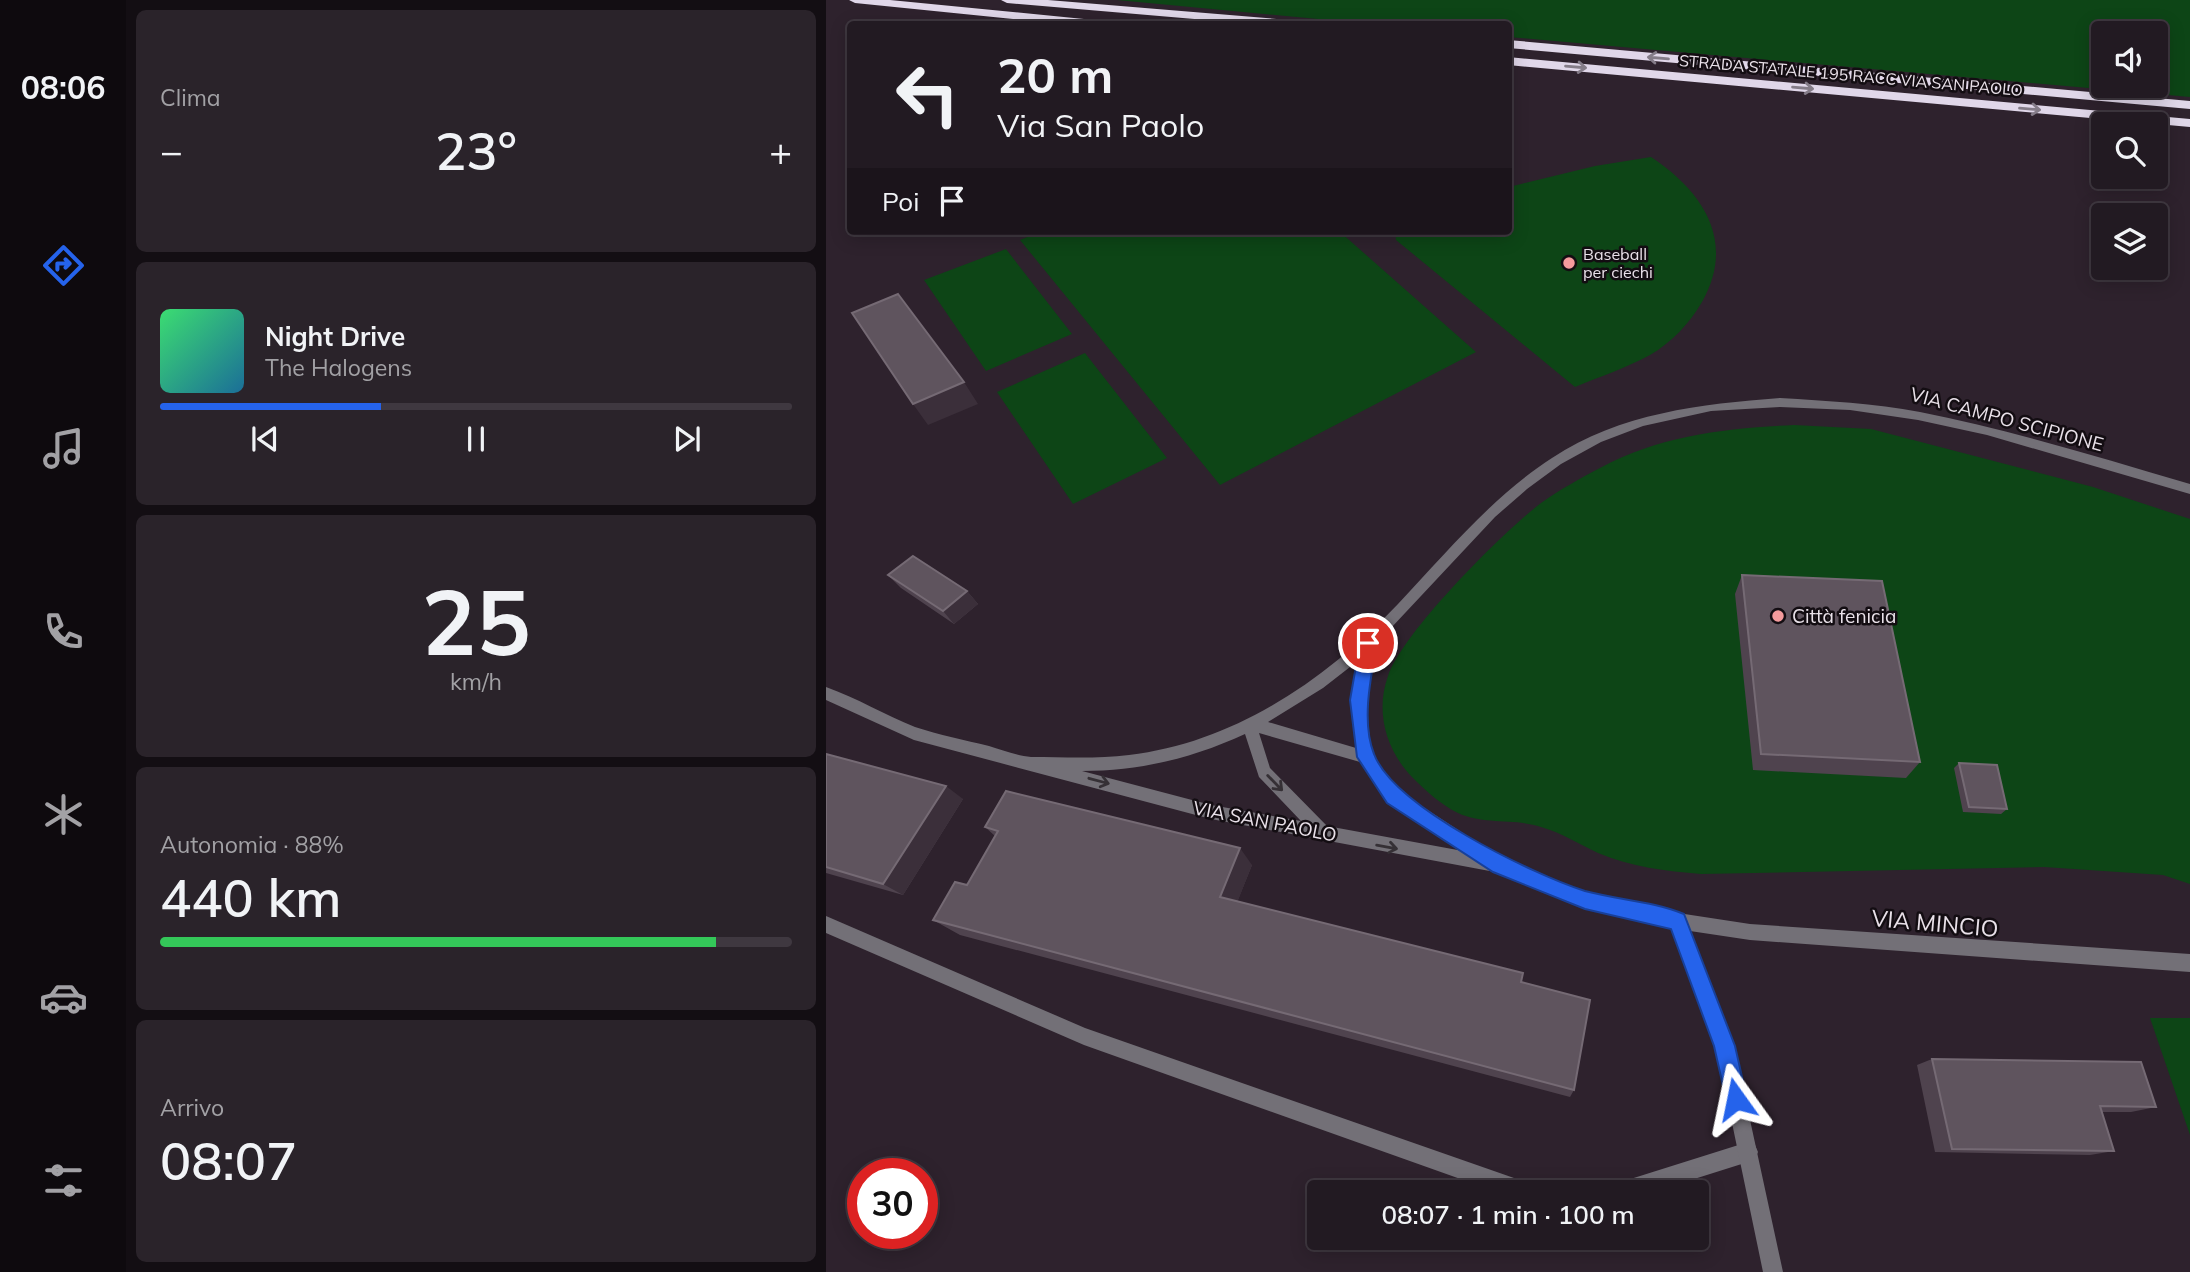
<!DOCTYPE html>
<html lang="it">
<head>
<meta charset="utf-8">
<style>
	:root { --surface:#221a22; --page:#2a232a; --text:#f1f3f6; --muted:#a2a1a5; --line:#3f3840; --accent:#2563eb }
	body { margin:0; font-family:Mulish,sans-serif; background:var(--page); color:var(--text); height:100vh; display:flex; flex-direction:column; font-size:26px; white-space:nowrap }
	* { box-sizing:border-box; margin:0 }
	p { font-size:23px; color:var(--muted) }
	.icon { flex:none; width:38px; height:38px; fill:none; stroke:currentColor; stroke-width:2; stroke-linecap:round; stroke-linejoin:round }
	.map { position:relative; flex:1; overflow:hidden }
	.side { display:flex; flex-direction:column; gap:10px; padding:10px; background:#130e13; width:700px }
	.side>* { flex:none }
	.top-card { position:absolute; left:21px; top:21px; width:665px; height:214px; border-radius:7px; box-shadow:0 4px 18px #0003,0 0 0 2px var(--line); background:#221a22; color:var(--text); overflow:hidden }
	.controls { position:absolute; left:1265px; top:21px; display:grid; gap:14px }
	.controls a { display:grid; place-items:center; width:77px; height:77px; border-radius:7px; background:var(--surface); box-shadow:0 4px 18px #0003,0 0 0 2px var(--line); font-size:35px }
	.speed { position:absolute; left:21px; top:1158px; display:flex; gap:14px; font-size:35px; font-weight:700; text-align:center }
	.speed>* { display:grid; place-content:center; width:91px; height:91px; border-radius:50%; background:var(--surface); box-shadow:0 4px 18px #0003,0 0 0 2px var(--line); line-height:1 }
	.speed .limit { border:10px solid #d22; background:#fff; color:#111 }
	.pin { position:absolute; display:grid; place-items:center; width:60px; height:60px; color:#fff; margin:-30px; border:4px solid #fff; border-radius:50%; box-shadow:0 2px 7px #0007 }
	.me { position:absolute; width:77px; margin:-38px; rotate:348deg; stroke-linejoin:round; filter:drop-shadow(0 0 5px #0008) }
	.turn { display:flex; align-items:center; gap:24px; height:147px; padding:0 35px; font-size:32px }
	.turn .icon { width:91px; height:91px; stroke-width:2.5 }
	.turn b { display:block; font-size:49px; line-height:60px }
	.then { display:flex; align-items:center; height:66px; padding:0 35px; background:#0003; gap:14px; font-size:26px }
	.big { font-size:52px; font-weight:600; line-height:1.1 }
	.side .widget { flex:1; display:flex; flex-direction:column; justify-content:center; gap:10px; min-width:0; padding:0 24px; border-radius:10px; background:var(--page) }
	.side .dial { align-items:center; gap:0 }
	.dial b { font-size:91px; line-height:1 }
	.song { display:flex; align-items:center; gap:21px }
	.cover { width:84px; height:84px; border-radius:10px; background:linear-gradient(135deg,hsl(140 70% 55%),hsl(200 70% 35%)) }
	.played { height:7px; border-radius:4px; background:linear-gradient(90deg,var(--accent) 35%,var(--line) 35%) }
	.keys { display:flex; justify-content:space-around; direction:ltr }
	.heat { display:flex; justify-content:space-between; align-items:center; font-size:38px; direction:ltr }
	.charge { height:10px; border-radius:5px; background:linear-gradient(90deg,#34c759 88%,var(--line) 0) }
	.trip { position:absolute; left:481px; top:1180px; width:402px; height:70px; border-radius:7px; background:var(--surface); box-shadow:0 4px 18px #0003,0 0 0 2px var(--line); font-weight:600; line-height:70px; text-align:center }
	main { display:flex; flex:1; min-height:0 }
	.dock { display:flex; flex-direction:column; width:126px; justify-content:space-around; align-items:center; background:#0e0a0e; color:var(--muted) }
	.dock .icon { width:49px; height:49px }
	.dock .active { color:var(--accent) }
	.dock b { font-size:32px; color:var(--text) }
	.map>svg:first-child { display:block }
	.green { fill:#0d4516; fill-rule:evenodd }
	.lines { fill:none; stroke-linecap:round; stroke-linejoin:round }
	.lane { fill:#737077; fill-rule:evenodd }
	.street { fill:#737077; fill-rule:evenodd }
	.highway { fill:#e0d7e9; fill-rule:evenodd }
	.wall { fill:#4f434e }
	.shaded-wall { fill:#3b2f3a }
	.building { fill:#5f545e; stroke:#756a74; stroke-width:2 }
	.oneway { stroke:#847c88 }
	.oneway2 { stroke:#353035 }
	.route { fill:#2563eb; stroke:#184099; stroke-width:2 }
	.poi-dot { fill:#f59b9d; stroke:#130d12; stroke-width:2.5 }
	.labels { text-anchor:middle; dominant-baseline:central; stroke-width:5; stroke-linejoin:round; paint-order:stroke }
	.far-street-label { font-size:16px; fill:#e9e1e9; stroke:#130d12 }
	.far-poi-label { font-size:16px; fill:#e9e1e9; stroke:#130d12; text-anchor:start }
	.street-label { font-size:19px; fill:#e9e1e9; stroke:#130d12 }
	.poi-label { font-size:19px; fill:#e9e1e9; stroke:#130d12; text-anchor:start }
	.near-street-label { font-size:23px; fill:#e9e1e9; stroke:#130d12 }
</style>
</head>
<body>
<main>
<nav class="dock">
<b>08:06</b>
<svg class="icon active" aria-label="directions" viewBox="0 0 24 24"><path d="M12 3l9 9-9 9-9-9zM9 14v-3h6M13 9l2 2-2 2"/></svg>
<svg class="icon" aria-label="music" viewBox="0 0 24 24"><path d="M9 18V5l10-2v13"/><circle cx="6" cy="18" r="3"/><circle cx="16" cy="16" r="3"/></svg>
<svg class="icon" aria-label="phone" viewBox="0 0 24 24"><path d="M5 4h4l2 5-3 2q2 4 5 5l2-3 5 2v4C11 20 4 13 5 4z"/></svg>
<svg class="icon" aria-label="climate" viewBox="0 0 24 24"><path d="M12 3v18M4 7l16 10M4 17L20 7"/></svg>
<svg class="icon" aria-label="car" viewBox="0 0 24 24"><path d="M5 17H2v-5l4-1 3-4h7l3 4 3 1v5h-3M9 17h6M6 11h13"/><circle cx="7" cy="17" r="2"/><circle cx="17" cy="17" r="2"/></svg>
<svg class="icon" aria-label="filters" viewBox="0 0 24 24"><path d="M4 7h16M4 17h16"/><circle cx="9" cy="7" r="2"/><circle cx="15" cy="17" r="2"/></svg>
</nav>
<section class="side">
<div class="widget"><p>Clima</p>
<div class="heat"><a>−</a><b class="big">23°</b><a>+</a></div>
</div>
<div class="widget">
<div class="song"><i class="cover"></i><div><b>Night Drive</b><p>The Halogens</p></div></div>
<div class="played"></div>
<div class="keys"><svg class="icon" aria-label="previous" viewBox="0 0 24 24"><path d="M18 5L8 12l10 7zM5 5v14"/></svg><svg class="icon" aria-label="pause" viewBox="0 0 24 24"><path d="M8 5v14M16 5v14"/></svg><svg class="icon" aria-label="next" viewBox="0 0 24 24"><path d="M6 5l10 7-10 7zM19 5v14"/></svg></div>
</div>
<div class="widget dial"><b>25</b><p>km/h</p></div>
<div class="widget"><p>Autonomia · 88%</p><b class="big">440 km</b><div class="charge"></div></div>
<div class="widget"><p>Arrivo</p><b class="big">08:07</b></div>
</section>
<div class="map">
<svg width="1364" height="1272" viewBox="0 0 1364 1272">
	<rect width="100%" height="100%" fill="#2e222d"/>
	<path class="green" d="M291 0H1364V97L683 37 682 24H545ZM1330 33V86H1278V33Z
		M825 157C878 192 910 242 876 302 864 323 845 343 824 355 800 368 773 377 749 387L570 240 569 231H682L683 187 769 166Z
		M216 231H513L650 352 394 485 194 240Z
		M180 249 246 334 160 371 98 280Z
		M259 353 341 458 247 504 171 392Z
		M968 425 1045 429 1267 487 1364 519V884L1337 875 1218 867 875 874C840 871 805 867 772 853 753 844 736 833 715 827 689 818 657 825 632 813 615 805 599 790 586 777 560 750 549 712 562 676 577 632 677 532 715 503 733 490 755 478 774 468 835 435 901 428 968 425Z
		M1324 1018H1364V1135Z"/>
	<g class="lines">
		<path class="lane" d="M0 916 259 1028 688 1178 760 1182 767 1185 770 1192H671L258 1045 0 933Z
			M922 1142 929 1145 932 1152 929 1159 922 1162 827 1192H785L788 1185 795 1182Z"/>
		<path class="street" d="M954 398C1001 401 1048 403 1094 412 1185 430 1275 458 1364 484V494L1161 435 1092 420 1024 410 954 407 885 411 817 426 775 442 735 464 701 489 669 517 550 644 539 700 546 755 574 792 678 860 759 892 852 913 924 924 1364 954V972L924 940 864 931 908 1046 957 1272H937L890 1046 846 928 759 908 669 872 385 819 88 740 0 700V687C31 698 59 715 89 727 113 735 139 740 163 746 176 750 192 756 205 757 237 757 271 759 303 755 408 743 501 679 572 604 621 552 666 497 726 458 794 413 875 404 954 398ZM533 660 525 700 530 748 442 722 497 688ZM433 733 534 762 562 802 637 851 501 826 444 768ZM419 734 433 777 475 821 385 805 256 771C314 771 367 758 419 734Z"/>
		<path class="highway" d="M23 0H64L268 20 274 24H237L29 3Z
			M175 0H222L463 20 469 24H427L181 3Z
			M682 40 1364 101V109L682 48Z
			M682 57 1364 119V127L682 65Z"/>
	</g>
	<path class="wall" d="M62 575 141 591 152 604 128 624 75 588Z
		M916 575 1094 762 1080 778 927 770 909 594Z
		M0 754 137 799 77 895 0 873Z
		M1133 763 1181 809 1175 814 1137 812 1128 768Z
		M159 827 426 865 411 902 696 982 748 1090 744 1097 134 935 107 920 141 885 169 836Z
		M1106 1059 1330 1107 1305 1112H1276L1288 1151 1264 1155 1109 1152 1091 1065Z"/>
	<path class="shaded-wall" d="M138 382 152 404 102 425 87 404Z
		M141 591 152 604 128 624 117 611Z
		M120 786 137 799 77 895 57 884Z
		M414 848 426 865 407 913 394 897Z"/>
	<path class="building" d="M72 294 138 382 87 404 26 313Z
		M87 556 141 591 117 611 62 575Z
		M916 575 1056 581 1094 762 935 754Z
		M0 754 120 786 57 884 0 867Z
		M1133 763 1171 765 1181 809 1143 807Z
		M180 791 414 848 394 897 697 973 695 982 764 1000 748 1090 107 920 129 882 141 885 172 831 159 827Z
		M1106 1059 1315 1062 1330 1107 1274 1106 1288 1151 1126 1149Z"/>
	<defs><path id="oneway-shaft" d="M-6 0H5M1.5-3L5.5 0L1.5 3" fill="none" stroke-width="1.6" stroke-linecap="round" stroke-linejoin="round" transform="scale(1.75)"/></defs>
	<g class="oneway">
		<use href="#oneway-shaft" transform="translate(832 58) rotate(-175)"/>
		<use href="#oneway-shaft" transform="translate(750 67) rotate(5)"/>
		<use href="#oneway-shaft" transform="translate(977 88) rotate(5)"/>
		<use href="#oneway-shaft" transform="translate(1204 109) rotate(5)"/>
	</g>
	<g class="oneway2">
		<use href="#oneway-shaft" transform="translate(273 781) rotate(15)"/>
		<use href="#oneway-shaft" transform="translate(449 783) rotate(46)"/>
		<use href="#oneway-shaft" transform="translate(561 847) rotate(10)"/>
	</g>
	<path class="route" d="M542 636 551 643C545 676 535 722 548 754 568 807 706 874 759 891 792 900 827 901 858 914L909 1046 921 1099 918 1107 910 1110 903 1107 900 1099 888 1046 845 929 759 909 667 872 561 803 531 757 524 700 534 643Z"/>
	<g class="poi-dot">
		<circle cx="743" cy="263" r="7"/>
		<circle cx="952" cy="616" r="7"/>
	</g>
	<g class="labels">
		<g class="far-street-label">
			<text transform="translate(1025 75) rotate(5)">STRADA STATALE 195 RACC VIA SAN PAOLO</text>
		</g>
		<g class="far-poi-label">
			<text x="757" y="254">Baseball<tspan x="757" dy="18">per ciechi</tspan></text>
		</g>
		<g class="street-label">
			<text transform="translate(1181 419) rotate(15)">VIA CAMPO SCIPIONE</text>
			<text transform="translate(439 821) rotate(11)">VIA SAN PAOLO</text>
		</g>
		<g class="poi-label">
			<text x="966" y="616">Città fenicia</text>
		</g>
		<g class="near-street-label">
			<text transform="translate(1109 923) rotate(5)">VIA MINCIO</text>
		</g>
	</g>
</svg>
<div class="controls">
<a><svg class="icon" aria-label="sound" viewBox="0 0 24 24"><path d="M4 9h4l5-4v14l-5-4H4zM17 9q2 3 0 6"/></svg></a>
<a><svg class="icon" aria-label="search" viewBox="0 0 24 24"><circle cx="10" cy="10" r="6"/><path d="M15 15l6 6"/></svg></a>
<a><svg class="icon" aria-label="layers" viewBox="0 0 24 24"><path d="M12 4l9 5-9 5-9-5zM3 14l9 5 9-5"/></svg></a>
</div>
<div class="speed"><div class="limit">30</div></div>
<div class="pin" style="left:542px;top:643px;background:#d93025"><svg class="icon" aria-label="arrive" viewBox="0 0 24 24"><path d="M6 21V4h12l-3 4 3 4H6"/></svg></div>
<svg class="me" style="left:910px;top:1099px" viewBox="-20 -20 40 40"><path d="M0-17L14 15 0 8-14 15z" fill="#2563eb" stroke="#fff" stroke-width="4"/></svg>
<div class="trip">08:07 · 1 min · 100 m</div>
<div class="top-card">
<div class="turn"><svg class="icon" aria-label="left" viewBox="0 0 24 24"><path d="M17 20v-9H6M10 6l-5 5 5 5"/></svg><div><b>20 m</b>Via San Paolo</div></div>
<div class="then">Poi<svg class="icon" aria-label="arrive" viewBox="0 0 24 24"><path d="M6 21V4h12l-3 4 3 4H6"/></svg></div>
</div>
</div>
</main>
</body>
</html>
